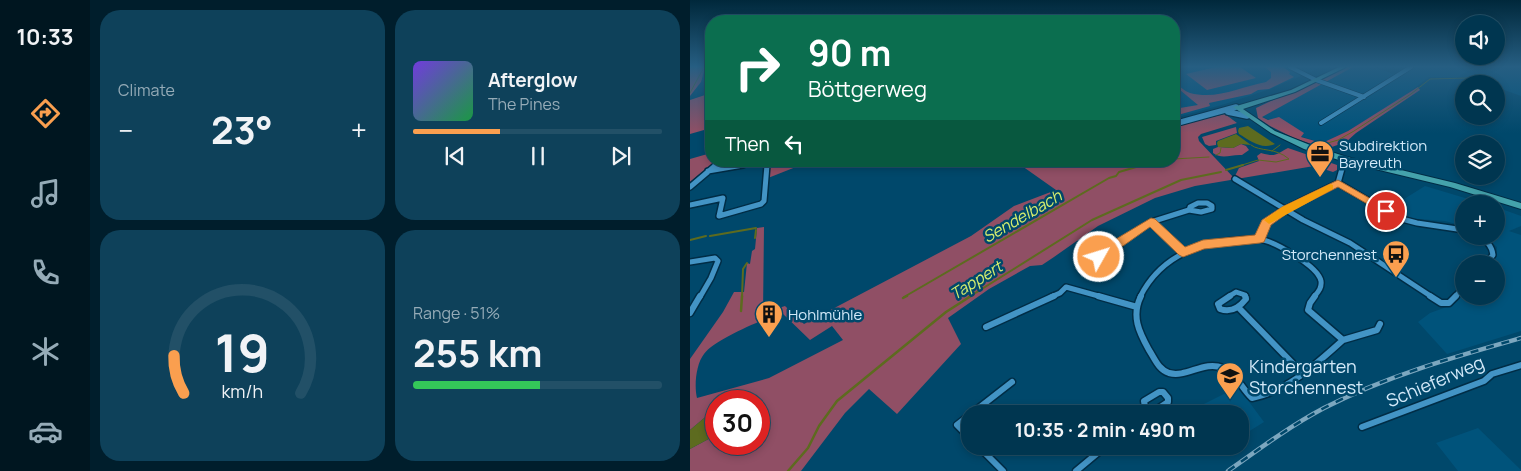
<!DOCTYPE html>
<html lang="en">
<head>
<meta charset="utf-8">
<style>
	:root { --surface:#003650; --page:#0e415a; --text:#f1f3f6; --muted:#95abb7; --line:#225067; --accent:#fa9f4f }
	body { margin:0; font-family:Manrope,sans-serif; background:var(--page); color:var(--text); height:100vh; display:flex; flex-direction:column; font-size:19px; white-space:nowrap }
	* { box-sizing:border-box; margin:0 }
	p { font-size:16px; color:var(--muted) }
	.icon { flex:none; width:28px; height:28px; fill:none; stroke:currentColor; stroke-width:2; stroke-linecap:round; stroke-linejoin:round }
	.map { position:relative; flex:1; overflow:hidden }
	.panel { display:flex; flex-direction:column; gap:10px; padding:10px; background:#001e2c; width:600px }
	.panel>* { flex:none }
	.hud { position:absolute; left:15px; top:15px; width:475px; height:152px; border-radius:20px; box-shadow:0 2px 8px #0003,0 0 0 1px var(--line); background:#0b6e4f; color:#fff; overflow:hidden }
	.tools { position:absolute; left:765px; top:15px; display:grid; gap:10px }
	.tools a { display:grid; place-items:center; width:50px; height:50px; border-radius:50%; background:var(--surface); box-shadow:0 2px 8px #0003,0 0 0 1px var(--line); font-size:25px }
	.speed { position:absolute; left:15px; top:390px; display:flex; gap:10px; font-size:25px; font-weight:700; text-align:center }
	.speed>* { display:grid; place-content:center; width:65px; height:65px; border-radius:50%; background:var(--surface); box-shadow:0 2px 8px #0003,0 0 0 1px var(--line); line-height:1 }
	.speed .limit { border:8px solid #d22; background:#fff; color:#111 }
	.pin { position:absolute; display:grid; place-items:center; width:42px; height:42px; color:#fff; margin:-21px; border:2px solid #fff; border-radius:50%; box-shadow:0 1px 5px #0007 }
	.me { position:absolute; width:55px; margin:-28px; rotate:51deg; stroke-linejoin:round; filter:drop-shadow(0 0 4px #0008) }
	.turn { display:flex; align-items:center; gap:18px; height:105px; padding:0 20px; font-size:22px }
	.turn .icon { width:65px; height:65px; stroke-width:2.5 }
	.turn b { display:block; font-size:35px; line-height:42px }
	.then { display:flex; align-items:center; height:48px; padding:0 20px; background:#0003; gap:10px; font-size:19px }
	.big { font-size:38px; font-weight:700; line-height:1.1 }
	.panel .widget { flex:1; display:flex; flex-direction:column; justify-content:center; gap:8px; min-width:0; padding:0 18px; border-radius:20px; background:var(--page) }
	.panel .dial { align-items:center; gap:0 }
	.dial svg { height:130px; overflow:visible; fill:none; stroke:var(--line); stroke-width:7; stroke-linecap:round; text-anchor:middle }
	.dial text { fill:var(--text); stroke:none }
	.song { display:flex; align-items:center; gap:15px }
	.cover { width:60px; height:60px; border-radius:8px; background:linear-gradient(135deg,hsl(260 70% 55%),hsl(140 70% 35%)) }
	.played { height:5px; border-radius:2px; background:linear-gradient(90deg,var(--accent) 35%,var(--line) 35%) }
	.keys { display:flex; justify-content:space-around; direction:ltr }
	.heat { display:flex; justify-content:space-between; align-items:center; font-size:28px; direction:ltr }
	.charge { height:8px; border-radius:4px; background:linear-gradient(90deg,#34c759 51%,var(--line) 0) }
	.panel .tiles { flex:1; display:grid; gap:10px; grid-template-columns:repeat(2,1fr) }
	.trip { position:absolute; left:271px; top:405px; width:288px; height:50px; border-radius:20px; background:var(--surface); box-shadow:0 2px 8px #0003,0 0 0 1px var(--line); font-weight:700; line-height:50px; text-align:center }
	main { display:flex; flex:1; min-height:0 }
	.tab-bar { display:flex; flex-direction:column; width:90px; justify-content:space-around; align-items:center; background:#001620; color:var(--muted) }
	.tab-bar .icon { width:35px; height:35px }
	.tab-bar .active { color:var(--accent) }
	.tab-bar b { font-size:22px; color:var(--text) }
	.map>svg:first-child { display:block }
	.built { fill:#00537b }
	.green { fill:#904f65; fill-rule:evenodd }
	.water { fill:#5d6b1f }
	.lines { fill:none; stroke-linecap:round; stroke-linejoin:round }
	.stream-far2 { stroke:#5d6b1f; stroke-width:1 }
	.stream-far1 { stroke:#5d6b1f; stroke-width:2 }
	.stream { stroke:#5d6b1f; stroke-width:2.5 }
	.minor-far2-casing { stroke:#002d46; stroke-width:5.5 }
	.minor-far1-casing { stroke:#002d46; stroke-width:8 }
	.minor-casing { stroke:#002d46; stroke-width:9 }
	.secondary-casing { stroke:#002d46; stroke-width:8 }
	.primary-casing { stroke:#002d46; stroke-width:2 }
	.minor-far2 { stroke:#4394c5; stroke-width:4 }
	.minor-far1 { stroke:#4394c5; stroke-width:5 }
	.minor { stroke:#4394c5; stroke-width:6 }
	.secondary { stroke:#4394c5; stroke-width:5.5 }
	.primary { fill:#44a2ab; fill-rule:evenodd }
	.rail-casing { stroke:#7ca7bf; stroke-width:4.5 }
	.rail { stroke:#00486b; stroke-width:2.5; stroke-dasharray:8; stroke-linecap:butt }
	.route { fill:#fa9f4f; stroke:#a26733 }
	.slow { fill:#f59e0b }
	.labels { text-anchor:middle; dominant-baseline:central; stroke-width:5; stroke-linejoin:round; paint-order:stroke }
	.poi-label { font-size:15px; fill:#d2e9f9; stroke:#00486b; text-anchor:start }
	.water-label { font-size:16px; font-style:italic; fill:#d5ee6e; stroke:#00486b }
	.near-poi-label { font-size:18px; fill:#d2e9f9; stroke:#00486b; text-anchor:start }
	.near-street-label { font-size:18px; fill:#d2e9f9; stroke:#00486b }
</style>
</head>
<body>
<main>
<nav class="tab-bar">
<b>10:33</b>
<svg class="icon active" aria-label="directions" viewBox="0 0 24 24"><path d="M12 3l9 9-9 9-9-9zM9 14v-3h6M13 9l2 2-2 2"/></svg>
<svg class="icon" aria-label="music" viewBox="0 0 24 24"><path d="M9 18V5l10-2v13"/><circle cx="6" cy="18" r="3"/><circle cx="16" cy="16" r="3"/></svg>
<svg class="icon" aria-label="phone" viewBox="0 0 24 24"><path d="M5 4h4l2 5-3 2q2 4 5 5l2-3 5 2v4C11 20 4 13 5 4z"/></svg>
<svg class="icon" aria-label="climate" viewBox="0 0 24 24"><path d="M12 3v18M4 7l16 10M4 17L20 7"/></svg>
<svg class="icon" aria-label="car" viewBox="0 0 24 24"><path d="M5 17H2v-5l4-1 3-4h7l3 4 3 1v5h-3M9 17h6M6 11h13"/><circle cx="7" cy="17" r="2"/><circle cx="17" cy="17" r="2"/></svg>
</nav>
<section class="panel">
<div class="tiles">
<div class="widget"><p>Climate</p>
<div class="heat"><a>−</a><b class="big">23°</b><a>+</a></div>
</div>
<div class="widget">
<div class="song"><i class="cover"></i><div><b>Afterglow</b><p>The Pines</p></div></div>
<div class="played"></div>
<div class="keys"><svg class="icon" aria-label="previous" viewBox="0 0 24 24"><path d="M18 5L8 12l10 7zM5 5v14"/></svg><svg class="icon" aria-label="pause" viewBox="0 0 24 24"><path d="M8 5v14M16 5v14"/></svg><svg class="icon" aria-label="next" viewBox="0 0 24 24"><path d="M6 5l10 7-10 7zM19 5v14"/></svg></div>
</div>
<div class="widget dial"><svg viewBox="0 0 100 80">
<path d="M14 69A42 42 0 1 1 86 69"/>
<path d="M14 69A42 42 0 0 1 8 46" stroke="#fa9f4f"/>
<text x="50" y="56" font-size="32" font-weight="700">19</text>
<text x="50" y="72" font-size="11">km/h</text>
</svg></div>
<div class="widget"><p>Range · 51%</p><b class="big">255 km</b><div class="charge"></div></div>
</div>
</section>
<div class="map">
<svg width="831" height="471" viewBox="0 0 831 471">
	<rect width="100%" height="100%" fill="#00486b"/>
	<path class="built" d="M484 67H632L580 89 535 104 484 118Z
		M663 67H684L706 75 719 67H831V96L806 87V84H796L777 77H739L710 99 658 131 632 143 610 136 613 134 571 116Z
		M735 186 795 204H774V226L755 221 716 218 698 209Z
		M806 207 831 216V226L819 231 831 235V331L757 354 728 322 740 313 762 305 774 292V296H806V264H799L807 255V247L794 236H806Z
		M548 387 574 422 550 437V414L496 413Z
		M788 428 831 470V471H768L746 443Z"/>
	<path class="green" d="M0 67H17L14 71 11 82 0 96Z
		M526 67H550L566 78 517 90 496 74Z
		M575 67H593L600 72 599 74 604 77 579 89 568 90 561 94 519 103 520 106 484 116V103L490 108 508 105 484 85V83C489 85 494 91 500 93 527 100 550 87 576 82L581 78V72Z
		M654 67H663L572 117 578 120 589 117 614 133 611 137 632 143 658 131 728 87 730 90 666 133 656 142 636 149 604 138 580 126 568 118 566 108Z
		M21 93V97L19 98 14 108 21 107V128L0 134V100Z
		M535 114 547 123 511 134 508 137 509 141 544 178 549 168 569 161 567 156 571 153C586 157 585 155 598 148L647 165V170L643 172 624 166 505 186 465 198 408 226 364 257 352 265 340 266 299 289 258 318 271 344 207 414 179 389 155 413 111 471H0V449L26 435V444H69V401H54V395C44 396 37 401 26 401V408L0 430V359L33 312 44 292H54L57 263 60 264 62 251 65 249 67 228 74 227 73 313 95 306 114 324 281 236 324 206 366 190 325 161H484V126ZM91 312 120 340 142 326 153 340 79 378 7 398C4 386 6 364 14 354 26 338 72 321 91 312Z
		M546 127 547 133 526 141V145L519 146 515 144 512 137Z
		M551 144 556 146 559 150 552 155C541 154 533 160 523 153V149L528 147 543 148Z
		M21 153V161H26L0 182V159Z
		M79 161H121L78 178Z"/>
	<path class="water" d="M558 126 585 144C571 150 561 141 549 134L548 131 549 128Z
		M546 134 561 145 551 144 543 148 528 147 527 143 528 141Z
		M26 408V435L0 449V430Z"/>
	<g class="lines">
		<path class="stream-far2" d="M0 93 14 67
			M631 145 648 140 664 131 721 94 740 79 778 78
			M582 151 590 145
			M526 155 530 153 531 148
			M484 159 519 157
			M449 166 465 161
			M549 166 568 160 586 162 599 159C585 147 570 152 561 145"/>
		<path class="stream-far1" d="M536 170 553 165
			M20 236 66 228
			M65 238 66 230
			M0 240 16 236
			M52 297 53 269 57 263
			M214 297 419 178 426 176 429 172 453 165
			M279 297 402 220 491 180 531 172"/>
		<path class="stream" d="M213 298 217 296
			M51 311 52 296
			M98 471 118 448 129 426 147 401 256 312 281 296"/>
		<g class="minor-far2-casing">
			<path id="minor-far2" d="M600 67 626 80 674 97
				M631 123 721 67
				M24 166 30 161
				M46 166 74 161
				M77 166V161
				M653 166 655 159"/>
		</g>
		<g class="minor-far1-casing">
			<path id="minor-far1" d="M18 171 53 165
				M545 179 613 220 660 243 742 297
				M648 183 708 218 727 223 774 230
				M0 187 26 165
				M508 203H517L522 206V209L511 212 499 210 500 207Z
				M0 205 33 198 29 216 71 204 74 201 77 165
				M461 222 493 252
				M788 236C796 240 802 245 803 255L795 264
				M570 239 576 222 595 209 648 183 653 165
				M429 243 430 250 417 261 409 257 418 244Z
				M429 243 461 222 499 210
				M0 262 25 258 28 261 21 278 10 297
				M361 297 370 293 376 287 412 297
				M450 297C469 259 505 243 546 240 554 240 562 238 569 239 584 241 628 266 631 281 632 288 628 292 624 297
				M538 297 546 292 555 295 556 297
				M765 297 774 287"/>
		</g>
		<g class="minor-casing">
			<path id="minor" d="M408 296 447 307
				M451 296C441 316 449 332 459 350 465 359 468 369 479 373 497 378 514 360 533 368 546 373 552 389 562 398 598 391 626 364 653 340L618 310 620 303 625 296
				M540 296 528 304 530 309C541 313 549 308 556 299L555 296
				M740 296 751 303H759L766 296
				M548 307 613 374
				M0 313 10 296
				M296 327 364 296
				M653 340 687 330 690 324
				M469 392H473L478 398V402L460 414 455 407 454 401Z
				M281 414 322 382
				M280 415 267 425 280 438
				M672 427 794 381 802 374 831 365
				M288 446 313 471
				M386 471 416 446"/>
		</g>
		<g class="secondary-casing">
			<path id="secondary" d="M538 112 557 116
				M484 124 546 107"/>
		</g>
		<g class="primary-casing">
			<path id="primary" d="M649 67H656L605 92 553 109 585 131 620 145 657 157 765 183 831 203V209L760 187 652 161 614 149 581 133 543 107 601 90Z"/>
		</g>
		<use href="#minor-far2" class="minor-far2"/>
		<use href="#minor-far1" class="minor-far1"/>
		<use href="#minor" class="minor"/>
		<use href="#secondary" class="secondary"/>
		<use href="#primary" class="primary"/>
		<g class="rail-casing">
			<path id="rail" d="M538 471C569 449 600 426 634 408 696 376 764 357 831 338"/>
		</g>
		<use href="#rail" class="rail"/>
	</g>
	<linearGradient id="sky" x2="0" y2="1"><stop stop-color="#00283b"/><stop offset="0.5" stop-color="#265e82"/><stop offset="1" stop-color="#265e82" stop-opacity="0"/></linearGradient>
	<rect width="831" height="133" fill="url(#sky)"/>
	<path class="route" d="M648 180 702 211 700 213H693L648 187 599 212 581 225 574 242 570 243 514 249 493 257 489 255 460 227 433 246 421 248 413 260 409 261 403 257 405 250 414 241 426 239 461 218 465 219 495 247 513 240 565 235 572 220 592 207Z"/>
	<path class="slow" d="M640 184 643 185V189L579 224 574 220 592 207Z"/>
	<defs>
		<g id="office-pin" transform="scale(1.4375)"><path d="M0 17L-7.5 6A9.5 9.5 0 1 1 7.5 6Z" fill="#fa9f4f" stroke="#00486b"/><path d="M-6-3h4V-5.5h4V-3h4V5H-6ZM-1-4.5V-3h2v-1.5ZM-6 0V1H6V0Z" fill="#111"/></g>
		<g id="bus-pin" transform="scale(1.4375)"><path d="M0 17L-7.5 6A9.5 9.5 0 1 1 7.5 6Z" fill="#fa9f4f" stroke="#00486b"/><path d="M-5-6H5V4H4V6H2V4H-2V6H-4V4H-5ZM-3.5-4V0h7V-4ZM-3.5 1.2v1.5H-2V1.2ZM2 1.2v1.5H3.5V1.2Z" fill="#111"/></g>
		<g id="building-pin" transform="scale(1.4375)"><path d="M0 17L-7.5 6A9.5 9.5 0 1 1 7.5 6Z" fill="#fa9f4f" stroke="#00486b"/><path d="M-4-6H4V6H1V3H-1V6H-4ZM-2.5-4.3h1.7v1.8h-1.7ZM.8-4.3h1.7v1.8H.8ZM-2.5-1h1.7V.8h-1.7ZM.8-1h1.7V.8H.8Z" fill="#111"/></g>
		<g id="school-pin" transform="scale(1.4375)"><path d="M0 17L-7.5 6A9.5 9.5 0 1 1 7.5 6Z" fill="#fa9f4f" stroke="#00486b"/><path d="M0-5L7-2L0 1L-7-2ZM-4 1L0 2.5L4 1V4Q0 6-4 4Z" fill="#111"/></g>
	</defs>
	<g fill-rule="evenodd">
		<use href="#office-pin" x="630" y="154"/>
		<use href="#bus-pin" x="706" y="254"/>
		<use href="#building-pin" x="79" y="314"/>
		<use href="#school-pin" x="540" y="376"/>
	</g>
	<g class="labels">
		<g class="poi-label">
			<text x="649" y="145">Subdirektion<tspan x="649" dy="17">Bayreuth</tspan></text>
			<text x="687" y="254" text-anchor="end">Storchennest</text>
			<text x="98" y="314">Hohlmühle</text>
		</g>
		<g class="water-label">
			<text transform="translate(332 216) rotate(-30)">Sendelbach</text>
			<text transform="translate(286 280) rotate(-32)">Tappert</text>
		</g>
		<g class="near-poi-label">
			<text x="559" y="366">Kindergarten<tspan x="559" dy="21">Storchennest</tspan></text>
		</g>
		<g class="near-street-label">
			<text transform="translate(745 381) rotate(-23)">Schieferweg</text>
		</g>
	</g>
</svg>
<div class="tools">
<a><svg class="icon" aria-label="sound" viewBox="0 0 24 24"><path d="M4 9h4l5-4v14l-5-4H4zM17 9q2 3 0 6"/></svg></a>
<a><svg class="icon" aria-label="search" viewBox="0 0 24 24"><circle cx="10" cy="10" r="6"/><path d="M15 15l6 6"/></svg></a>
<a><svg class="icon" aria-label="layers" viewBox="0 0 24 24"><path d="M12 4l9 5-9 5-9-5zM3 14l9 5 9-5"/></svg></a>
<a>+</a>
<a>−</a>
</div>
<div class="speed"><div class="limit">30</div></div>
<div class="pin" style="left:696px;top:211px;background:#d93025"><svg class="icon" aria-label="arrive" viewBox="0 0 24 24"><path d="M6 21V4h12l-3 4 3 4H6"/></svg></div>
<svg class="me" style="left:409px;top:257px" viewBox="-20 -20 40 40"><circle r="17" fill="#fa9f4f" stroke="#fff" stroke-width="3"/><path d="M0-11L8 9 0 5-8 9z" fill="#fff"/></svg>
<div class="trip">10:35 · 2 min · 490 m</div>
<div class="hud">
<div class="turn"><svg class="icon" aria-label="right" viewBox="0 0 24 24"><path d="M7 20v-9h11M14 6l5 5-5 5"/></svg><div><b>90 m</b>Böttgerweg</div></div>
<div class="then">Then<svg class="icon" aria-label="left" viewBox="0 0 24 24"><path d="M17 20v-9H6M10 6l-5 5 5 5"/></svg></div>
</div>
</div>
</main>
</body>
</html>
